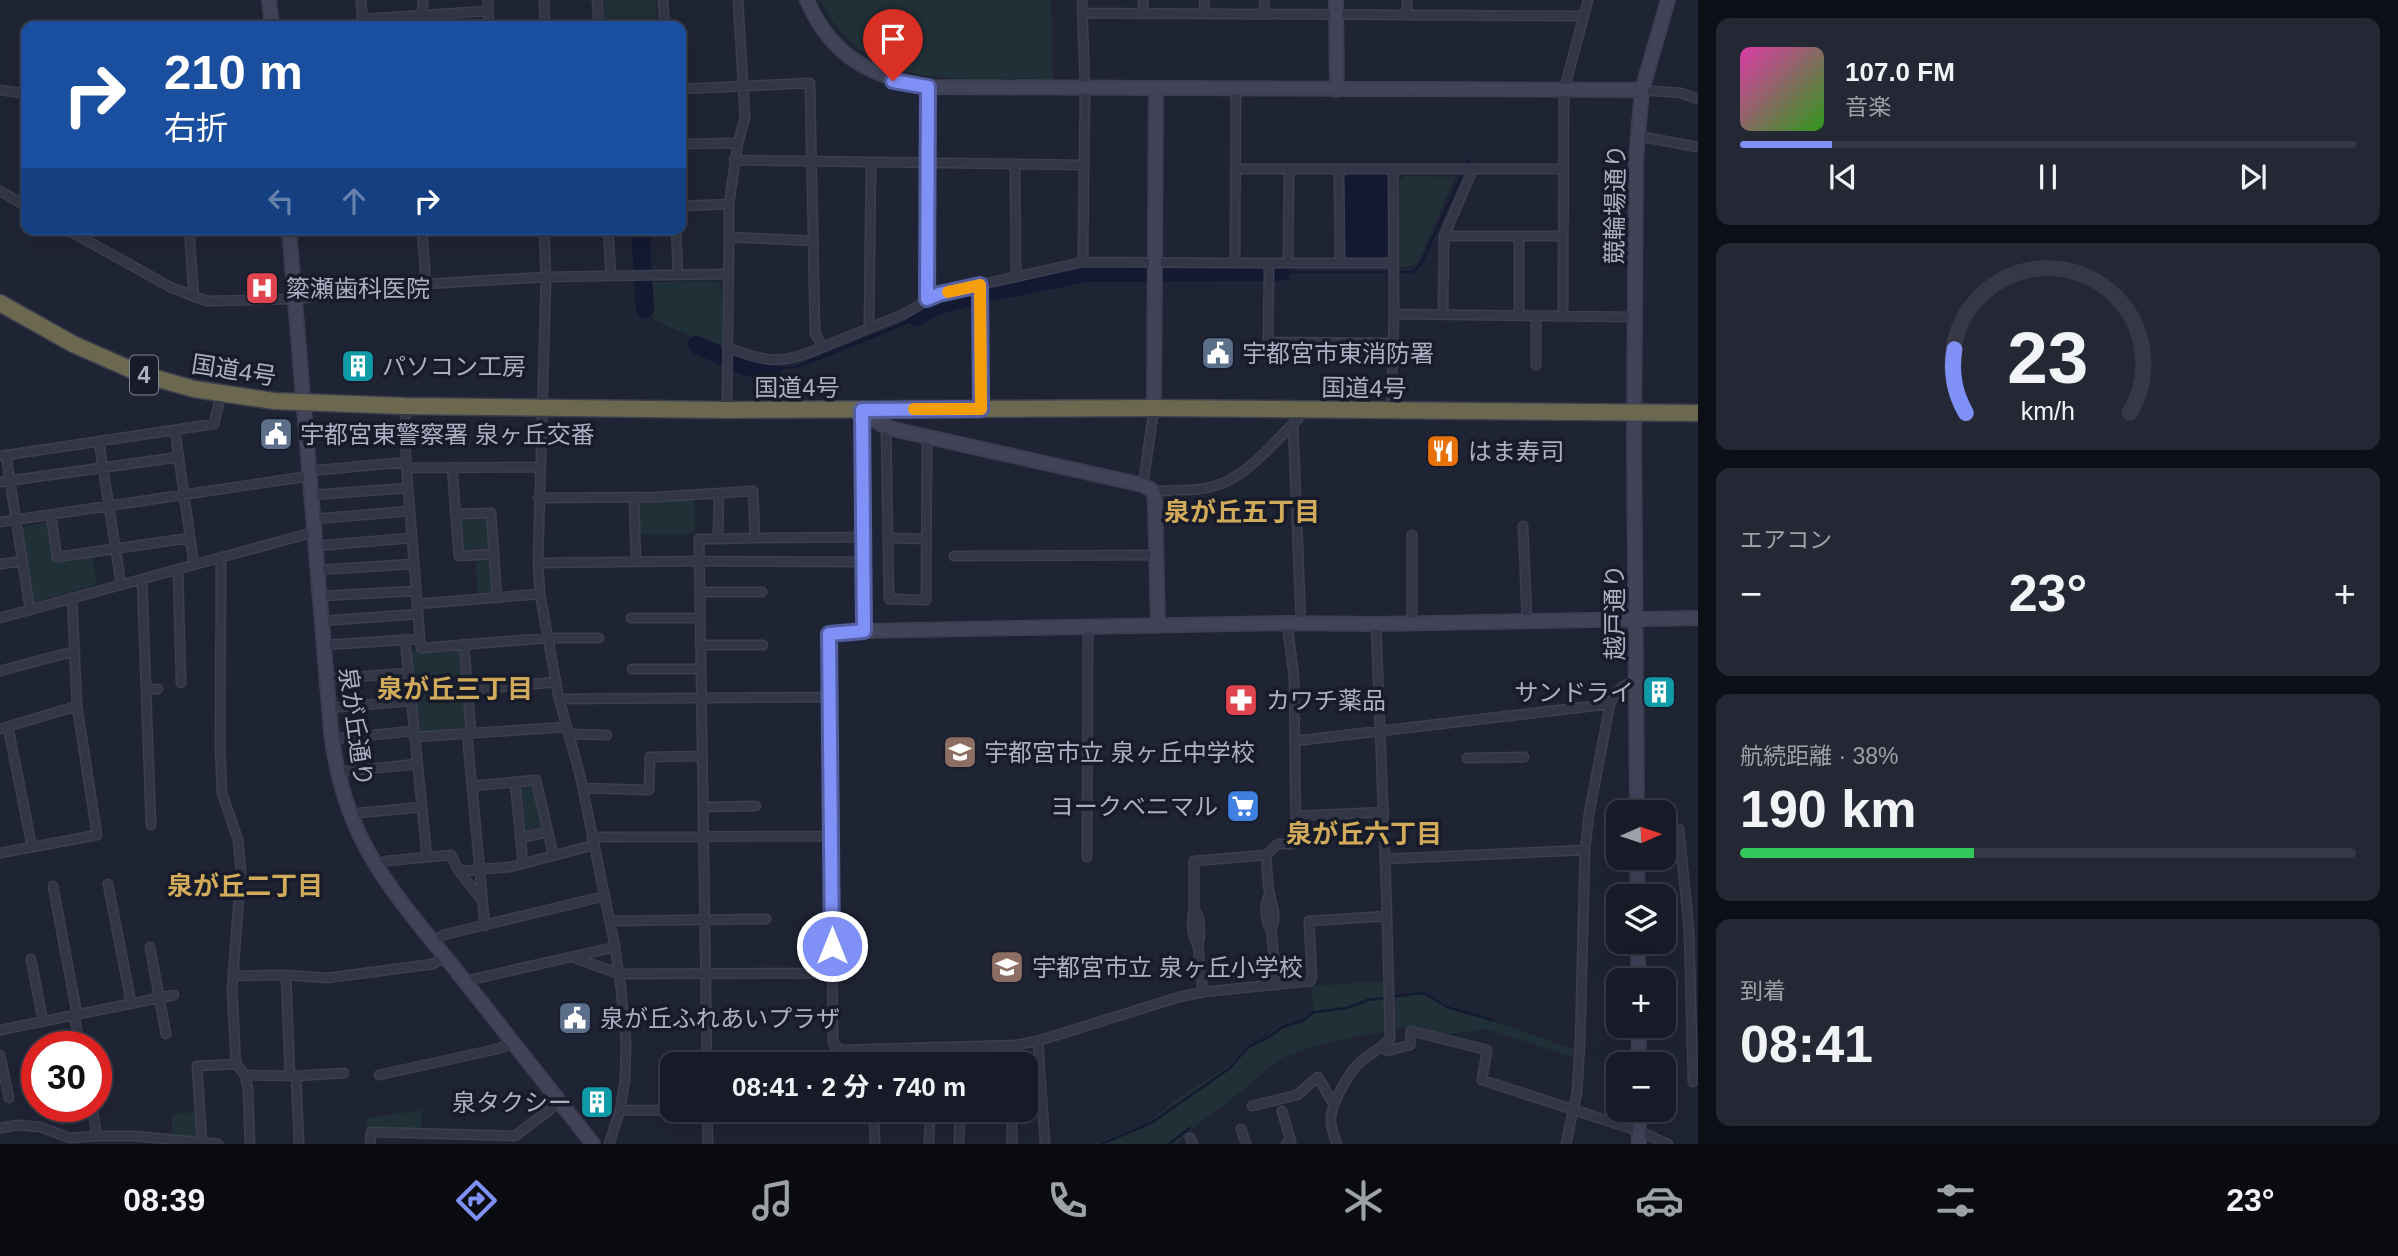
<!DOCTYPE html>
<html lang="ja">
<head>
<meta charset="utf-8">
<style>
	:root { --surface:#171b28; --page:#242834; --text:#f1f3f6; --muted:#9ea1a8; --line:#363945; --accent:#7f91f6 }
	body { margin:0; font-family:Helvetica,"Noto Sans JP",sans-serif; background:var(--page); color:var(--text); height:100vh; display:flex; flex-direction:column; font-size:26px; white-space:nowrap }
	* { box-sizing:border-box; margin:0 }
	p { font-size:23px; color:var(--muted) }
	.icon { flex:none; width:38px; height:38px; fill:none; stroke:currentColor; stroke-width:2; stroke-linecap:round; stroke-linejoin:round }
	.map { position:relative; flex:1; overflow:hidden }
	.details { display:flex; flex-direction:column; gap:18px; padding:18px; background:#0d0f16; width:700px }
	.details>* { flex:none }
	.guide { position:absolute; left:21px; top:21px; width:665px; height:214px; border-radius:14px; box-shadow:0 7px 28px #0002,0 0 0 2px var(--line); background:#1a4fa0; color:#fff; overflow:hidden }
	.needle { width:46px; rotate:87deg }
	.fabs { position:absolute; left:1606px; top:800px; display:grid; gap:14px }
	.fabs a { display:grid; place-items:center; width:70px; height:70px; border-radius:14px; background:var(--surface); box-shadow:0 7px 28px #0002,0 0 0 2px var(--line); font-size:35px }
	.speed { position:absolute; left:21px; top:1031px; display:flex; gap:14px; font-size:35px; font-weight:700; text-align:center }
	.speed>* { display:grid; place-content:center; width:91px; height:91px; border-radius:50%; background:var(--surface); box-shadow:0 7px 28px #0002,0 0 0 2px var(--line); line-height:1 }
	.speed .limit { border:10px solid #d22; background:#fff; color:#111 }
	.pin { position:absolute; display:grid; place-items:center; width:60px; height:60px; color:#fff; margin:-72px -30px; border-radius:50% 50% 50% 0; rotate:-45deg; box-shadow:0 0 7px #0007 }
	.pin .icon { rotate:45deg }
	.me { position:absolute; width:77px; margin:-38px; rotate:0deg; stroke-linejoin:round; filter:drop-shadow(0 0 5px #0008) }
	.turn { display:flex; align-items:center; gap:24px; height:147px; padding:0 28px; font-size:32px }
	.turn .icon { width:91px; height:91px; stroke-width:2.5 }
	.turn b { display:block; font-size:49px; line-height:60px }
	.lanes { display:flex; align-items:center; height:66px; padding:0 28px; background:#0003; justify-content:center; gap:35px; direction:ltr }
	.lanes .off { opacity:.35 }
	.big { font-size:52px; font-weight:700; line-height:1.1 }
	.details .card { flex:1; display:flex; flex-direction:column; justify-content:center; gap:10px; min-width:0; padding:0 24px; border-radius:14px; background:var(--page) }
	.details .dial { align-items:center; gap:0 }
	.dial svg { height:182px; overflow:visible; fill:none; stroke:var(--line); stroke-width:7; stroke-linecap:round; text-anchor:middle }
	.dial text { fill:var(--text); stroke:none }
	.song { display:flex; align-items:center; gap:21px }
	.cover { width:84px; height:84px; border-radius:10px; background:linear-gradient(135deg,hsl(320 70% 55%),hsl(110 70% 35%)) }
	.played { height:7px; border-radius:4px; background:linear-gradient(90deg,var(--accent) 15%,var(--line) 15%) }
	.keys { display:flex; justify-content:space-around; direction:ltr }
	.heat { display:flex; justify-content:space-between; align-items:center; font-size:38px; direction:ltr }
	.charge { height:10px; border-radius:5px; background:linear-gradient(90deg,#34c759 38%,var(--line) 0) }
	.trip { position:absolute; left:660px; top:1052px; width:378px; height:70px; border-radius:14px; background:var(--surface); box-shadow:0 7px 28px #0002,0 0 0 2px var(--line); font-weight:700; line-height:70px; text-align:center }
	.dock { display:flex; height:112px; justify-content:space-around; align-items:center; background:#090b10; color:var(--muted) }
	.dock .icon { width:49px; height:49px }
	.dock .selected { color:var(--accent) }
	.dock b { font-size:32px; color:var(--text) }
	main { display:flex; flex:1; min-height:0 }
	.map>svg:first-child { display:block }
	.green { fill:#212f37 }
	.water { fill:#141932 }
	.lines { fill:none; stroke-linecap:round; stroke-linejoin:round }
	.stream { stroke:#141932; stroke-width:2.5 }
	.river { stroke:#141932; stroke-width:18 }
	.street-casing { stroke:#3c3f50; stroke-width:11 }
	.secondary-casing { stroke:#3c3f50; stroke-width:16 }
	.highway-casing { stroke:#3a3e4d; stroke-width:19 }
	.street { stroke:#333646; stroke-width:8 }
	.secondary { stroke:#414459; stroke-width:12 }
	.highway { stroke:#6c6850; stroke-width:16 }
	.route-casing { stroke:#535ea0; stroke-width:18 }
	.route { stroke:#7f91f6; stroke-width:12 }
	.slow { stroke:#f59e0b; stroke-width:12 }
	.labels { text-anchor:middle; dominant-baseline:central; stroke-width:7; stroke-linejoin:round; paint-order:stroke }
	.shield { fill:#181c2a; stroke:#808495; stroke-width:2 }
	.shield-label { font-size:23px; font-weight:bold; fill:#adb0c3 }
	.street-label { font-size:24px; fill:#adb0c3; stroke:#181c2a }
	.poi-label { font-size:24px; fill:#adb0c3; stroke:#181c2a; text-anchor:start }
	.neighbourhood-label { font-size:26px; font-weight:bold; fill:#d1aa5a; stroke:#181c2a }
</style>
</head>
<body>
<main>
<div class="map">
<svg width="1698" height="1144" viewBox="0 0 1698 1144">
	<rect width="100%" height="100%" fill="#1f2435"/>
	<path class="green" d="M600 0H656L658 26H602Z
		M820 0H1051L1053 79C976 75 892 95 837 27 830 19 825 9 820 0Z
		M1405 176 1455 177 1418 262 1412 266 1399 267V180Z
		M649 282H718L722 287V350L654 320 650 312Z
		M694 500 695 534H638L637 506 640 502Z
		M489 515 494 594 478 595 475 553 460 554 458 517Z
		M47 522 54 558 93 555 96 585 33 603 20 528Z
		M463 647 469 730 415 734 409 651Z
		M534 783 545 831 522 835 518 784Z
		M1385 981 1387 1030 1315 1046 1281 1058 1222 1107 1204 1118 1176 1144H1094L1149 1122 1183 1095 1231 1064 1249 1044 1261 1041 1281 1025 1300 1021 1314 1013 1311 986Z
		M1416 992 1425 993 1448 1005 1576 1050V1058L1488 1029 1448 1034 1410 1028 1393 1029V997Z
		M422 1110 421 1131 367 1129V1118Z
		M196 1112 198 1134 194 1138 172 1135V1114Z"/>
	<path class="water" d="M1349 172H1384L1389 177 1390 252 1383 258H1349L1344 252 1343 178Z
		M1456 185 1458 186 1422 265 1413 273H1281V271H1412L1420 263Z
		M970 296V298L937 306 905 325 799 368 766 370 740 364 741 361C759 367 775 369 794 366L906 321 936 303Z"/>
	<g class="lines">
		<path class="stream" d="M1457 186 1469 160
			M1392 997 1419 993 1426 994 1447 1007 1492 1020
			M1101 1144 1151 1123 1230 1068 1248 1047 1269 1037 1282 1027 1302 1021 1314 1012 1347 1008 1368 1000 1386 998
			M1169 1144 1190 1128"/>
		<path class="river" d="M640 229 645 309
			M916 317 935 307 968 297 1086 273 1281 272
			M697 345 747 367 772 370"/>
		<g class="street-casing">
			<path id="street" d="M361 0 363 26
				M488 0 489 26
				M544 0 545 26
				M597 0 599 26
				M663 0 665 26
				M1143 0 1144 13
				M1204 0 1205 13
				M1264 0 1265 13
				M1407 0V15
				M1083 13 1582 16
				M362 19 488 11
				M418 26 422 16 423 0
				M681 89 810 83 815 333 823 347 904 314 939 294 1083 262 1235 263 1236 90
				M0 90 26 94
				M1642 90 1681 93 1698 99
				M1638 136 1698 147
				M681 144 738 143
				M734 160 1084 165 1085 88 1082 0
				M1015 164 1016 277
				M1235 169H1563
				M1339 169 1340 263
				M1393 169 1394 314
				M1473 169 1444 236H1563
				M0 191 26 206
				M681 206 729 204
				M66 229 172 288 207 301 295 299 426 284 546 277 728 274
				M189 229 194 297
				M422 229 426 284
				M544 229 546 277 538 563 540 594 559 699 580 775 615 947 621 989 626 1042 625 1080 620 1110 609 1144
				M608 229 611 276
				M676 229 678 274
				M729 237V204L738 143 745 117 738 0
				M1083 262 1084 165
				M1235 263H1394
				M1269 263 1268 342 1393 343
				M1288 263 1289 169
				M980 285 981 408
				M927 299 928 87
				M1443 315 1444 236
				M1519 316V236
				M1563 317 1564 90 1588 0
				M869 328 871 163
				M727 347C767 363 782 365 823 347
				M1536 365V316
				M405 406 406 462 420 639
				M727 410 729 237 814 241
				M862 410 864 631 829 634 833 1044 841 1050 1016 1045 1038 1041 1179 997 1203 992 1310 981 1312 977 1309 921 1387 916 1385 859 1585 850 1589 814 1610 704C1616 691 1621 685 1636 682
				M1391 410 1394 314 1634 317
				M1293 424 1301 623
				M886 426 889 599 926 600 927 437
				M175 431 194 565
				M99 442 121 584
				M6 455 30 610
				M0 456 214 424 221 394
				M452 467 459 556 494 554 497 598
				M407 468 540 467
				M309 471 406 462
				M0 482 179 457
				M1143 485 1154 408
				M1153 491C1175 490 1202 492 1223 483 1252 471 1276 440 1298 419L1301 410
				M311 495 408 488
				M634 497 636 562
				M538 498 657 497 753 491 755 538 863 537
				M455 514 491 513 494 554
				M51 515 57 557 190 538
				M313 519 410 511
				M0 522 310 476
				M1523 526 1527 620
				M1412 535V623
				M888 538 926 539
				M718 539 755 538
				M316 546 411 538
				M954 556 1156 555
				M221 557 220 746 222 793 238 840 241 871 232 989 236 1064 245 1075 248 1089 250 1144
				M538 563 699 561 864 562
				M0 564 22 561
				M178 569 181 683
				M318 570 413 564
				M142 579 151 825
				M699 592H762
				M320 596 416 591
				M417 604 540 594
				M0 618 314 532
				M631 618H700
				M322 621 418 614
				M1376 624 1385 859
				M405 639 427 857
				M464 644 471 732
				M324 645 420 639 421 648 548 638H599
				M700 645H763
				M632 669H701
				M0 671 75 651
				M327 679 408 673
				M146 690 158 689
				M468 690 556 682
				M559 699 830 697
				M329 708 410 701
				M8 727 32 847
				M0 729 77 706
				M467 733 485 926
				M568 734 607 735
				M414 737 566 727
				M332 739 413 731
				M1295 741 1610 704
				M1467 758 1524 757
				M337 772 417 764
				M515 782 523 863
				M472 786 536 780 548 832 520 838
				M583 788 649 790 650 757 702 756
				M703 807 756 806
				M349 814 421 807
				M1296 816 1384 812
				M1664 829H1679L1689 929 1693 1082
				M548 832 553 855
				M592 837 831 836
				M0 853 97 835 77 706 72 598
				M1266 855C1267 866 1267 879 1269 890 1271 906 1278 913 1271 930L1277 985
				M1087 857 1088 627
				M375 867 386 861 451 855 459 871 510 867 594 845
				M459 871 481 899
				M108 884 131 1002
				M53 886 77 1014
				M1269 895C1264 906 1265 920 1271 930
				M1194 909C1191 922 1191 933 1198 946
				M610 921 766 919
				M433 943 443 935 605 896
				M150 947 166 1034
				M573 957 619 974 832 973
				M31 959 43 1021
				M286 975 290 1076
				M233 976 286 975 327 978 433 964 444 957
				M465 981 615 947
				M1203 992 1198 946 1200 936 1199 918 1194 909V861L1266 855 1278 844H1293L1296 841 1294 677 1287 623
				M74 1014 80 1046
				M0 1030 174 995
				M1038 1041 1045 1144
				M1011 1045V1064
				M1384 1046 1387 1051 1410 1045 1411 1031 1487 1050 1482 1080 1639 1131 1668 1144
				M873 1049V1064
				M0 1055 9 1098
				M707 1064 699 539H718L719 494
				M932 1064V1047
				M960 1064V1047
				M245 1075 296 1076 344 1073
				M379 1075 497 1049 513 1043
				M296 1076 299 1144
				M92 1106 97 1136
				M1252 1106 1297 1095 1318 1077 1334 1105
				M620 1110 874 1111
				M707 1110 708 1144
				M874 1110 875 1144
				M1012 1110V1144
				M1282 1111 1291 1142 1286 1144
				M0 1128 18 1125 40 1127 70 1138 97 1136H135L218 1144
				M1241 1129 1246 1144
				M1190 1138 1193 1144
				M202 1142 197 1066 236 1064
				M370 1144 371 1132 515 1136 560 1102
				M929 1144 930 1110
				M959 1144 960 1110
				M1337 1144C1334 1136 1330 1126 1331 1117 1332 1103 1349 1072 1359 1063 1369 1054 1381 1049 1390 1039L1387 916
				M1566 1144 1577 1092 1580 1044 1585 850"/>
		</g>
		<g class="secondary-casing">
			<path id="secondary" d="M269 0 272 26
				M807 0C831 57 871 76 928 87L1642 90
				M1336 0 1337 90
				M289 229 331 731C344 847 399 898 467 984 509 1037 551 1091 593 1144
				M1154 408 1156 89
				M862 410 882 425 897 430 1143 485 1153 491 1155 500 1158 626
				M864 631 1287 623 1376 624 1698 618
				M1637 812 1634 437 1636 159 1642 90 1668 0
				M1637 858 1638 896
				M1638 942V980
				M1639 1026V1064
				M1639 1144V1110"/>
		</g>
		<g class="highway-casing">
			<path id="highway" d="M0 303 73 344 141 374 194 389 274 401 405 406 727 410 1154 408 1698 413"/>
		</g>
		<use href="#street" class="street"/>
		<use href="#secondary" class="secondary"/>
		<use href="#highway" class="highway"/>
	</g>
	<g class="lines">
		<g class="route-casing">
			<path id="route" d="M832 946 829 634 864 631 862 410 981 409 980 285 939 294 927 299 928 87 893 81"/>
		</g>
		<use href="#route" class="route"/>
		<path class="slow" d="M914 409H981L980 285 948 292"/>
	</g>
	<defs>
		<g id="hospital-square" transform="scale(1.75)"><rect x="-9" y="-9" width="18" height="18" rx="4" fill="#e0444e" stroke="#181c2a"/><path d="M-5-5h3v3.5h4V-5h3V5h-3V1.5h-4V5h-3Z" fill="#fff"/></g>
		<g id="civic-square" transform="scale(1.75)"><rect x="-9" y="-9" width="18" height="18" rx="4" fill="#5c6f8a" stroke="#181c2a"/><path d="M-.6-6.5H3V-4.5H.6V-3L4-1V1h2V6H-6V1h2V-1L-.6-3ZM-1.2 2.5V6h2.4V2.5Z" fill="#fff"/></g>
		<g id="building-square" transform="scale(1.75)"><rect x="-9" y="-9" width="18" height="18" rx="4" fill="#0f9aa8" stroke="#181c2a"/><path d="M-4-6H4V6H1V3H-1V6H-4ZM-2.5-4.3h1.7v1.8h-1.7ZM.8-4.3h1.7v1.8H.8ZM-2.5-1h1.7V.8h-1.7ZM.8-1h1.7V.8H.8Z" fill="#fff"/></g>
		<g id="restaurant-square" transform="scale(1.75)"><rect x="-9" y="-9" width="18" height="18" rx="4" fill="#e8710a" stroke="#181c2a"/><path d="M-5-6h1v4h1v-4h1v4h1v-4h1v5L-1.5 .5V6h-2V.5L-5-1ZM5-6V6H3V1.5H1.5Q1.5-4 5-6Z" fill="#fff"/></g>
		<g id="pharmacy-square" transform="scale(1.75)"><rect x="-9" y="-9" width="18" height="18" rx="4" fill="#e0444e" stroke="#181c2a"/><path d="M-2-6h4v4h4v4h-4v4h-4v-4h-4v-4h4Z" fill="#fff"/></g>
		<g id="school-square" transform="scale(1.75)"><rect x="-9" y="-9" width="18" height="18" rx="4" fill="#8d6e63" stroke="#181c2a"/><path d="M0-5L7-2L0 1L-7-2ZM-4 1L0 2.5L4 1V4Q0 6-4 4Z" fill="#fff"/></g>
		<g id="supermarket-square" transform="scale(1.75)"><rect x="-9" y="-9" width="18" height="18" rx="4" fill="#3f7fe0" stroke="#181c2a"/><path d="M-6-5.5h2.5l.6 2H6L4.5 2H-2.5L-4.4-4H-6ZM-1.5 3.2a1.3 1.3 0 1 0 .1 0ZM3 3.2a1.3 1.3 0 1 0 .1 0Z" fill="#fff"/></g>
	</defs>
	<g fill-rule="evenodd">
		<use href="#hospital-square" x="262" y="288"/>
		<use href="#civic-square" x="1218" y="353"/>
		<use href="#building-square" x="358" y="366"/>
		<use href="#civic-square" x="276" y="434"/>
		<use href="#restaurant-square" x="1443" y="451"/>
		<use href="#building-square" x="1659" y="692"/>
		<use href="#pharmacy-square" x="1241" y="700"/>
		<use href="#school-square" x="960" y="752"/>
		<use href="#supermarket-square" x="1243" y="806"/>
		<use href="#school-square" x="1007" y="967"/>
		<use href="#civic-square" x="575" y="1018"/>
		<use href="#building-square" x="597" y="1102"/>
	</g>
	<g class="labels">
		<rect class="shield" x="130" y="355.5" width="28" height="39" rx="5"/>
		<g class="shield-label">
			<text x="144" y="375">4</text>
		</g>
		<g class="street-label">
			<text transform="translate(1615 204) rotate(-89)">競輪場通り</text>
			<text transform="translate(234 370) rotate(9)">国道4号</text>
			<text x="797" y="387">国道4号</text>
			<text transform="translate(1364 388) rotate(1)">国道4号</text>
			<text transform="translate(1614 612) rotate(-90)">越戸通り</text>
			<text transform="translate(356 727) rotate(82)">泉が丘通り</text>
		</g>
		<g class="poi-label">
			<text x="286" y="288">簗瀬歯科医院</text>
			<text x="1242" y="353">宇都宮市東消防署</text>
			<text x="382" y="366">パソコン工房</text>
			<text x="300" y="434">宇都宮東警察署 泉ヶ丘交番</text>
			<text x="1468" y="451">はま寿司</text>
			<text x="1634" y="692" text-anchor="end">サンドライ</text>
			<text x="1266" y="700">カワチ薬品</text>
			<text x="984" y="752">宇都宮市立 泉ヶ丘中学校</text>
			<text x="1218" y="806" text-anchor="end">ヨークベニマル</text>
			<text x="1032" y="967">宇都宮市立 泉ヶ丘小学校</text>
			<text x="600" y="1018">泉が丘ふれあいプラザ</text>
			<text x="572" y="1102" text-anchor="end">泉タクシー</text>
		</g>
		<g class="neighbourhood-label">
			<text x="1242" y="512">泉が丘五丁目</text>
			<text x="455" y="689">泉が丘三丁目</text>
			<text x="1364" y="834">泉が丘六丁目</text>
			<text x="245" y="886">泉が丘二丁目</text>
		</g>
	</g>
</svg>
<div class="fabs">
<a><svg class="needle" viewBox="-14 -14 28 28"><path d="M0-13l5 13h-10z" fill="#e53935"/><path d="M0 13l5-13h-10z" fill="#9ea1a8"/></svg></a>
<a><svg class="icon" aria-label="layers" viewBox="0 0 24 24"><path d="M12 4l9 5-9 5-9-5zM3 14l9 5 9-5"/></svg></a>
<a>+</a>
<a>−</a>
</div>
<div class="speed"><div class="limit">30</div></div>
<div class="pin" style="left:893px;top:81px;background:#d93025"><svg class="icon" aria-label="arrive" viewBox="0 0 24 24"><path d="M6 21V4h12l-3 4 3 4H6"/></svg></div>
<svg class="me" style="left:832px;top:946px" viewBox="-20 -20 40 40"><circle r="17" fill="#7f91f6" stroke="#fff" stroke-width="3"/><path d="M0-11L8 9 0 5-8 9z" fill="#fff"/></svg>
<div class="trip">08:41 · 2 分 · 740 m</div>
<div class="guide">
<div class="turn"><svg class="icon" aria-label="right" viewBox="0 0 24 24"><path d="M7 20v-9h11M14 6l5 5-5 5"/></svg><div><b>210 m</b>右折</div></div>
<div class="lanes"><svg class="icon off" aria-label="left" viewBox="0 0 24 24"><path d="M17 20v-9H6M10 6l-5 5 5 5"/></svg><svg class="icon off" aria-label="ahead" viewBox="0 0 24 24"><path d="M12 20V5M6 11l6-6 6 6"/></svg><svg class="icon" aria-label="right" viewBox="0 0 24 24"><path d="M7 20v-9h11M14 6l5 5-5 5"/></svg></div>
</div>
</div>
<section class="details">
<div class="card">
<div class="song"><i class="cover"></i><div><b>107.0 FM</b><p>音楽</p></div></div>
<div class="played"></div>
<div class="keys"><svg class="icon" aria-label="previous" viewBox="0 0 24 24"><path d="M18 5L8 12l10 7zM5 5v14"/></svg><svg class="icon" aria-label="pause" viewBox="0 0 24 24"><path d="M8 5v14M16 5v14"/></svg><svg class="icon" aria-label="next" viewBox="0 0 24 24"><path d="M6 5l10 7-10 7zM19 5v14"/></svg></div>
</div>
<div class="card dial"><svg viewBox="0 0 100 80">
<path d="M14 69A42 42 0 1 1 86 69"/>
<path d="M14 69A42 42 0 0 1 9 41" stroke="#7f91f6"/>
<text x="50" y="56" font-size="32" font-weight="700">23</text>
<text x="50" y="72" font-size="11">km/h</text>
</svg></div>
<div class="card"><p>エアコン</p>
<div class="heat"><a>−</a><b class="big">23°</b><a>+</a></div>
</div>
<div class="card"><p>航続距離 · 38%</p><b class="big">190 km</b><div class="charge"></div></div>
<div class="card"><p>到着</p><b class="big">08:41</b></div>
</section>
</main>
<nav class="dock">
<b>08:39</b>
<svg class="icon selected" aria-label="directions" viewBox="0 0 24 24"><path d="M12 3l9 9-9 9-9-9zM9 14v-3h6M13 9l2 2-2 2"/></svg>
<svg class="icon" aria-label="music" viewBox="0 0 24 24"><path d="M9 18V5l10-2v13"/><circle cx="6" cy="18" r="3"/><circle cx="16" cy="16" r="3"/></svg>
<svg class="icon" aria-label="phone" viewBox="0 0 24 24"><path d="M5 4h4l2 5-3 2q2 4 5 5l2-3 5 2v4C11 20 4 13 5 4z"/></svg>
<svg class="icon" aria-label="climate" viewBox="0 0 24 24"><path d="M12 3v18M4 7l16 10M4 17L20 7"/></svg>
<svg class="icon" aria-label="car" viewBox="0 0 24 24"><path d="M5 17H2v-5l4-1 3-4h7l3 4 3 1v5h-3M9 17h6M6 11h13"/><circle cx="7" cy="17" r="2"/><circle cx="17" cy="17" r="2"/></svg>
<svg class="icon" aria-label="filters" viewBox="0 0 24 24"><path d="M4 7h16M4 17h16"/><circle cx="9" cy="7" r="2"/><circle cx="15" cy="17" r="2"/></svg>
<b>23°</b>
</nav>
</body>
</html>
